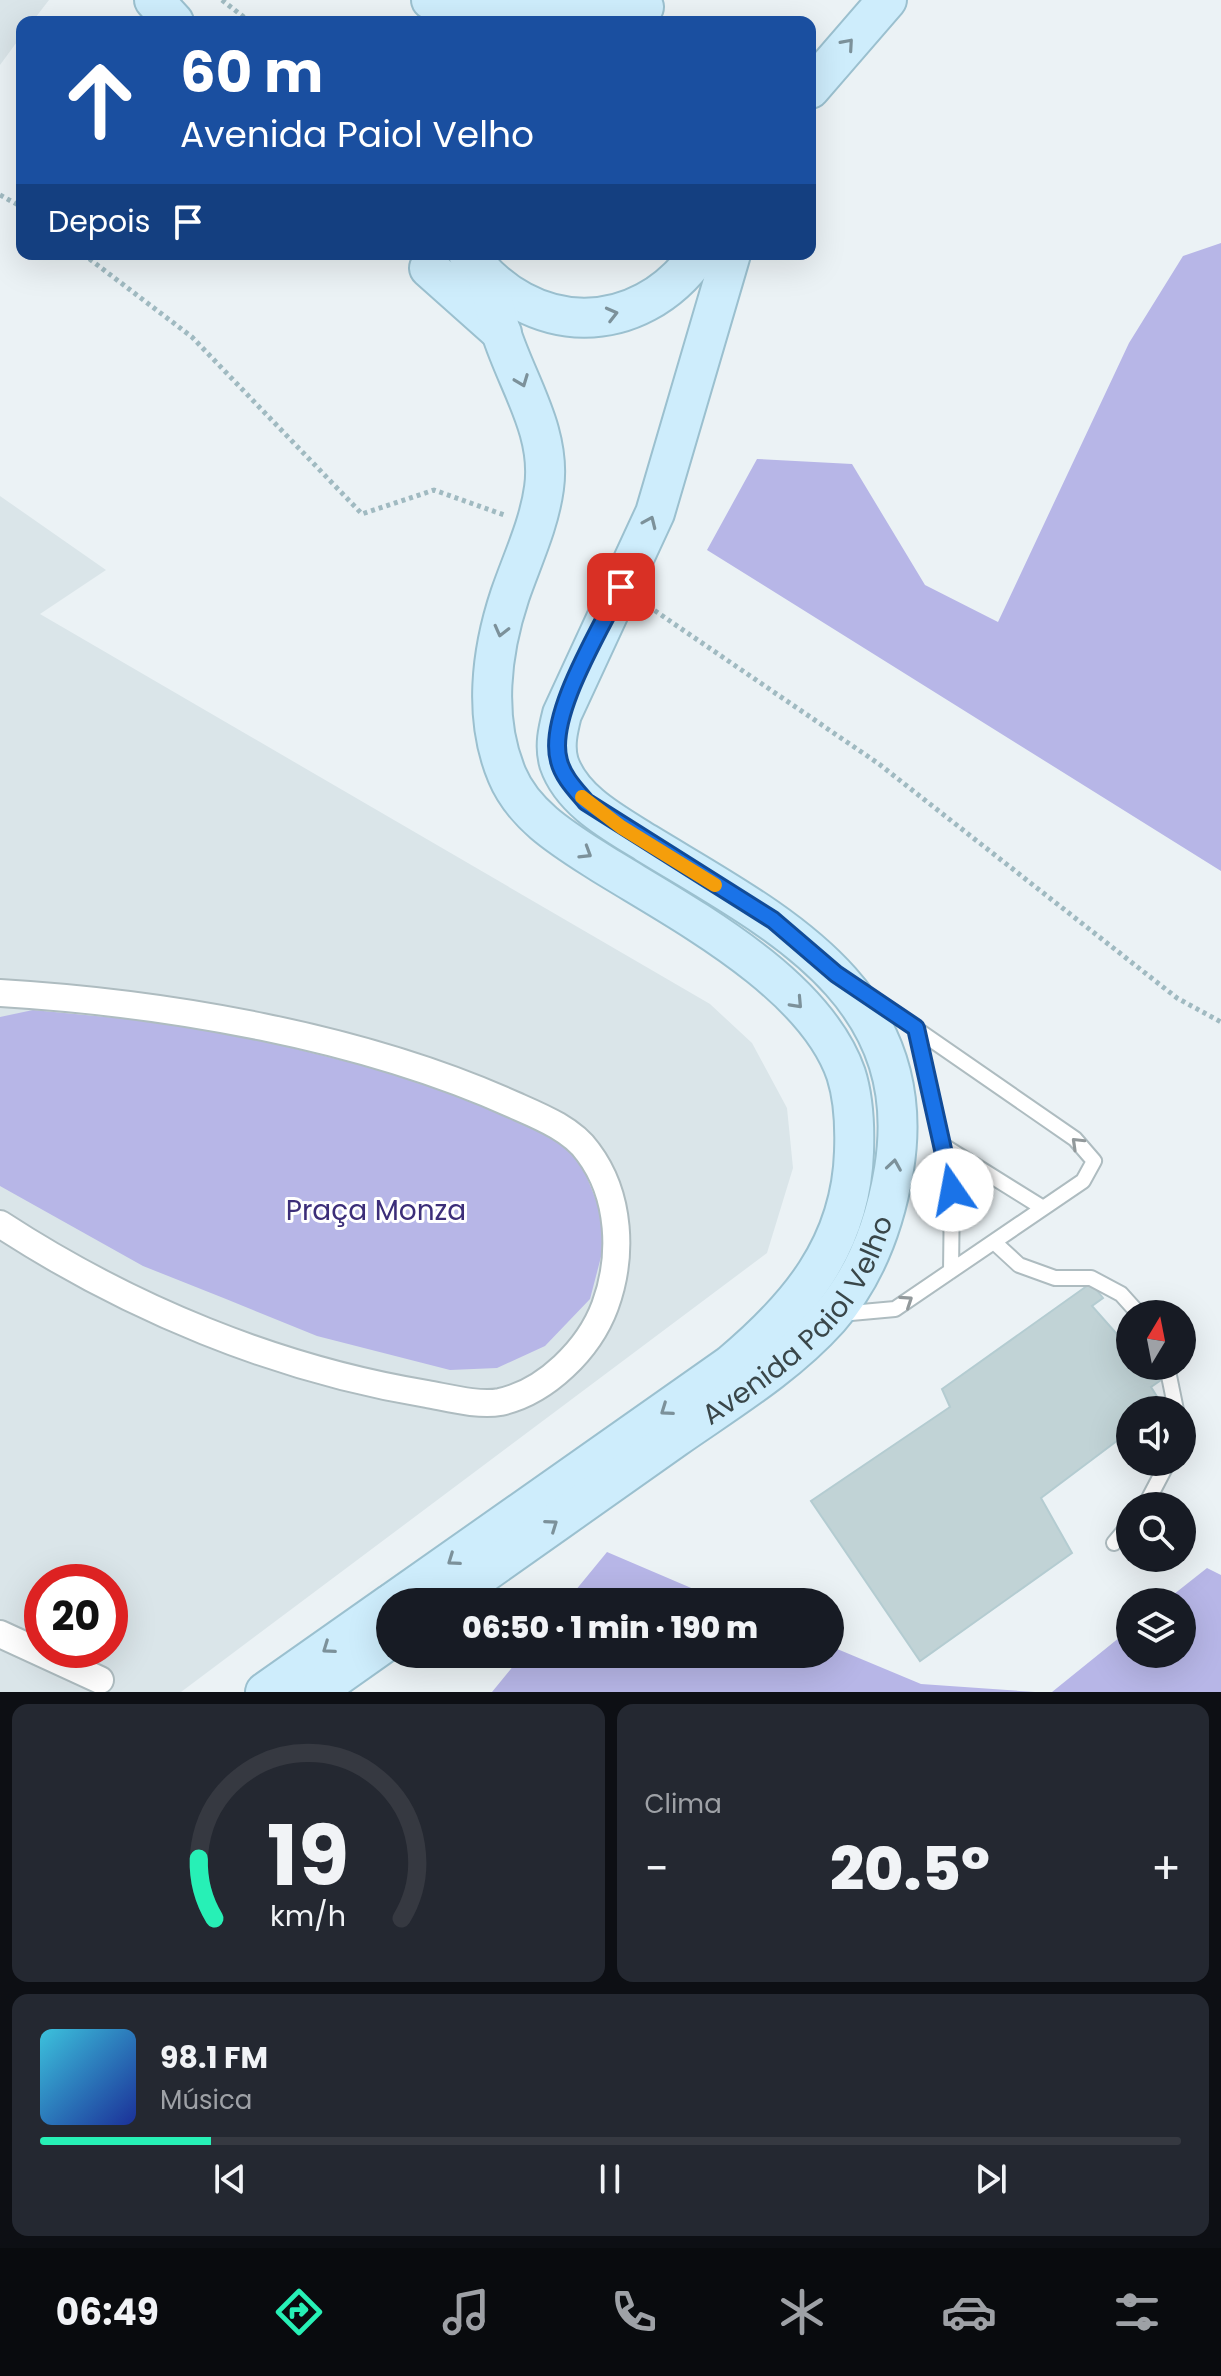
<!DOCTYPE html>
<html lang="pt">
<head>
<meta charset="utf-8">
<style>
	:root { --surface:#171b24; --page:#242831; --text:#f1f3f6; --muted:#9ea1a6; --line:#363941; --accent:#27f0b6 }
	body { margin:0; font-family:Poppins,sans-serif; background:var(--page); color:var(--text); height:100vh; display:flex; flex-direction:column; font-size:30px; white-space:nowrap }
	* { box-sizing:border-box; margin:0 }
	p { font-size:26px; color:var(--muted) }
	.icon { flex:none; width:44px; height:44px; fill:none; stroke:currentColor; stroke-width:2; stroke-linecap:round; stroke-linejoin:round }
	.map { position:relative; height:1692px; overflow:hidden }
	.details { display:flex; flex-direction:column; gap:12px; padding:12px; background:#0d0f14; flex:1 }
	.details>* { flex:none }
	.hud { position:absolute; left:16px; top:16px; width:800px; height:244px; border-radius:16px; box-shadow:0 8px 32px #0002; background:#1a4fa0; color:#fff; overflow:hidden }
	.needle { width:52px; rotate:10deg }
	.tools { position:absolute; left:1116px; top:1300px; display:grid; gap:16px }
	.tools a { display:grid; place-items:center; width:80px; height:80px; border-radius:50%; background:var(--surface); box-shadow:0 8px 32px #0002; font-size:40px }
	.speed { position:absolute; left:24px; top:1564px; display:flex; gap:16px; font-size:40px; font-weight:700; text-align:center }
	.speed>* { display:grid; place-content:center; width:104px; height:104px; border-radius:50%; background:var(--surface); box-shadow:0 8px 32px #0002; line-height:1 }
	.speed .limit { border:12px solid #d22; background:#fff; color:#111 }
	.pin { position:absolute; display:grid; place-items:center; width:68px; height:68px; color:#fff; margin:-34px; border-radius:16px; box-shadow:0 4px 12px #0006 }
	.me { position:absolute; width:88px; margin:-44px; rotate:348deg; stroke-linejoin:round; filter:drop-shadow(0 0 6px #0008) }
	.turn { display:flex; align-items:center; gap:28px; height:168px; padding:0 32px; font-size:36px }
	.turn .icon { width:104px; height:104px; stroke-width:2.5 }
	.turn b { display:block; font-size:56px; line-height:68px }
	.then { display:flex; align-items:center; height:76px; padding:0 32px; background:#0003; gap:16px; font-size:30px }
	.big { font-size:60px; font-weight:800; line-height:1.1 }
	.details .card { flex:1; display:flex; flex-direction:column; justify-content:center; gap:12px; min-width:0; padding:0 28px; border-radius:16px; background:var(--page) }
	.details .dial { align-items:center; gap:0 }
	.dial svg { height:208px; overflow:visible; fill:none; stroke:var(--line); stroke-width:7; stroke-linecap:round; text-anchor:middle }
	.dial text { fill:var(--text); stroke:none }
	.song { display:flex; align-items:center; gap:24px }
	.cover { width:96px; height:96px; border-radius:12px; background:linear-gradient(135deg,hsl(190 70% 55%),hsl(230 70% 35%)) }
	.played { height:8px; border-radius:4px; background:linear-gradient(90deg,var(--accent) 15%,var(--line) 15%) }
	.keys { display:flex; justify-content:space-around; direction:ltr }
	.heat { display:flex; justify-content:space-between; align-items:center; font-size:44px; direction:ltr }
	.details .tiles { flex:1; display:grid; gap:12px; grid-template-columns:1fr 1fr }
	.card:last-child { grid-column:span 2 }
	.trip { position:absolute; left:376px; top:1588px; width:468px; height:80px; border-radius:40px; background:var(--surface); box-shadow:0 8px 32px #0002; font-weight:800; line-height:80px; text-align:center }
	.tab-bar { display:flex; height:128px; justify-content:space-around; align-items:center; background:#090b0e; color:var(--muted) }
	.tab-bar .icon { width:56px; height:56px }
	.tab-bar .selected { color:var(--accent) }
	.tab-bar b { font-size:36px; color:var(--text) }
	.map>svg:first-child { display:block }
	.residential { fill:#dae5e9; fill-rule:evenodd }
	.green { fill:#b7b6e7 }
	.building { fill:#c1d3d6; stroke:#b4ccd1; stroke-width:2 }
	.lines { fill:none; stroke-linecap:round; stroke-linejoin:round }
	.service-casing { stroke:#aebcc0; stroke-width:18 }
	.minor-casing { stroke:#aebcc0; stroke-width:30 }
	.secondary-casing { stroke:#9bc0cf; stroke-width:42 }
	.path { stroke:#a0bac1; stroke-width:5; stroke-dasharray:4 4; stroke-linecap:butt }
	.service { stroke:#fff; stroke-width:14 }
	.minor { stroke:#fff; stroke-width:26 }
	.secondary { stroke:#ceedfc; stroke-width:38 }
	.oneway { stroke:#7c919a }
	.oneway2 { stroke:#92999b }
	.route-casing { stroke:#114b97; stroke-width:20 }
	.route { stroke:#1a73e8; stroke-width:14 }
	.slow { stroke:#f59e0b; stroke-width:14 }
	.labels { text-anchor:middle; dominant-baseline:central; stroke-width:6; stroke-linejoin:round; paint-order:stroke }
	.park-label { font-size:28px; fill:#3c2e79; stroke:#fff }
	.street-label { font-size:28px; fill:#394649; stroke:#fff }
</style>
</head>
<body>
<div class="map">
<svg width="1221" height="1692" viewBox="0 0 1221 1692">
	<rect width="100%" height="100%" fill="#ebf2f5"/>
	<path class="residential" d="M0 0H49L32 22H22V35L0 65Z
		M0 496 106 570 40 614 710 1004 752 1043 787 1108 793 1168 767 1253 181 1692H0ZM42 1582H110V1650H42Z"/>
	<path class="green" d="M1221 243V871L707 550 757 459 852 464 925 585 998 622 1129 343 1183 256Z
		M33 1010 169 1023 248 1037 409 1077 540 1123 570 1149 586 1175 608 1230 590 1299 545 1346 497 1368 450 1370 317 1336 226 1299 143 1266 0 1186V1017Z
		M607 1552 724 1602H566Z
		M1207 1568 1221 1575V1692H1052L1130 1629V1654H1182V1602H1164Z
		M830 1646 921 1684 1035 1692H492L523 1654H830Z"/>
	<path class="building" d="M1091 1283 1103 1298 1092 1306 1123 1341 1130 1335V1366H1149L1161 1380 1151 1387 1163 1406 1158 1410H1130V1431L1041 1498 1072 1553 920 1661 811 1501 950 1407 942 1389Z"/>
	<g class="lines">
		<g class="service-casing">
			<path id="service" d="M916 1028 952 1190 951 1271
				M942 1145 1043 1208
				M994 1242 1019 1265 1055 1278H1091L1121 1294 1139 1314
				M840 1314 895 1309 1083 1181 1094 1161 1075 1139 867 995
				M1167 1366 1176 1410
				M1145 1506 1168 1462
				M1114 1543 1130 1524"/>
		</g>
		<g class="minor-casing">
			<path id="minor" d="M0 993C167 1003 361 1036 514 1105 539 1116 572 1129 588 1152 621 1196 623 1257 605 1306 589 1349 546 1392 500 1402 479 1406 449 1398 427 1394 276 1369 129 1308 0 1224
				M0 1634 100 1680"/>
		</g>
		<g class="secondary-casing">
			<g id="secondary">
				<path d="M154 0 174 22"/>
				<path d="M431 0 525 11 542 22"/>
				<path d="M525 11 644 7"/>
				<path d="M810 89 887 0"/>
				<path d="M468 254C530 338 638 340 699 254"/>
				<path d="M429 268 502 333"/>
				<path d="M393 1602 730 1365C798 1308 851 1246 854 1152 855 1126 854 1099 846 1074 814 981 680 912 601 863 565 840 524 816 507 775 483 718 491 652 510 595 522 560 539 525 544 488 552 432 517 383 501 332 496 315 493 298 488 281"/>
				<path id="s1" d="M443 1602C520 1547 598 1493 675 1438 728 1401 786 1366 829 1318 866 1276 885 1223 894 1169 923 991 772 920 646 843 614 823 572 801 559 763 554 746 558 730 562 714L655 513 731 254"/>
				<path d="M265 1692 390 1604"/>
				<path d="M315 1692 390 1639"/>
			</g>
		</g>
		<path class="path" d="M222 0 250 22
			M0 195 22 207
			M83 254 192 337 362 514 434 490 507 516
			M648 606 879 764 1177 998 1221 1022"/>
		<use href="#service" class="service"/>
		<use href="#minor" class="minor"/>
		<use href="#secondary" class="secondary"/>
	</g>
	<defs><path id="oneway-chevron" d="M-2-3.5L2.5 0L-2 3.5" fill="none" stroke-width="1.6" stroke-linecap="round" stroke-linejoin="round" transform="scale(2)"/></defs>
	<g class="oneway">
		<use href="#oneway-chevron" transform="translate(848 44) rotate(-49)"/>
		<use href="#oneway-chevron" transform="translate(612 314) rotate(-14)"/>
		<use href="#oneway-chevron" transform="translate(522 381) rotate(69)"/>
		<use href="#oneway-chevron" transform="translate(650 522) rotate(-66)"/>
		<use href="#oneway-chevron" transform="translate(501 631) rotate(104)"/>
		<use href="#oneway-chevron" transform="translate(586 853) rotate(32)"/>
		<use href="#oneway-chevron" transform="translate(797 1003) rotate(47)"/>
		<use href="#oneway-chevron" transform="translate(894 1165) rotate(-81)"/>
		<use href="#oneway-chevron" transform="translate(666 1410) rotate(145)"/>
		<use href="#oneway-chevron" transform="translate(552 1525) rotate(-35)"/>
		<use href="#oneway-chevron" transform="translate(453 1560) rotate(145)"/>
		<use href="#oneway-chevron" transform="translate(328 1648) rotate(145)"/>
	</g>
	<g class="oneway2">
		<use href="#oneway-chevron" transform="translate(1077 1143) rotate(-136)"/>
		<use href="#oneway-chevron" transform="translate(907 1301) rotate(-34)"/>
	</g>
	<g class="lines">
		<g class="route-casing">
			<path id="route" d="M621 587C601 629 546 716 559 761 563 777 576 790 586 802L773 920 836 974 916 1028 952 1190"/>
		</g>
		<use href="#route" class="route"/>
		<path class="slow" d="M582 797 621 827 715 885"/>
	</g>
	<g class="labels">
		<g class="park-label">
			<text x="376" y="1210">Praça Monza</text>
		</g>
		<g class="street-label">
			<text stroke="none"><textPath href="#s1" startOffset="458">Avenida Paiol Velho</textPath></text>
		</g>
	</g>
</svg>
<div class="tools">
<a><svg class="needle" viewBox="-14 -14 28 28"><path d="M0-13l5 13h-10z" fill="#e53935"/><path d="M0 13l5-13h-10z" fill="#9ea1a6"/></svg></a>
<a><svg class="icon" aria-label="sound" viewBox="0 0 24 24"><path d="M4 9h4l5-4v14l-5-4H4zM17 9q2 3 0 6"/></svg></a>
<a><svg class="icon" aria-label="search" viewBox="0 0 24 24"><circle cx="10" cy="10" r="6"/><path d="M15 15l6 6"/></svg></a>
<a><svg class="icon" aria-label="layers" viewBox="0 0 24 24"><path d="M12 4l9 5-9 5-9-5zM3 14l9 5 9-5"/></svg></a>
</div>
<div class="speed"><div class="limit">20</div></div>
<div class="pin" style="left:621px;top:587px;background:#d93025"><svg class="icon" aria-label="arrive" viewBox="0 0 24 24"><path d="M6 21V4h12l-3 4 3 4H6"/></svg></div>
<svg class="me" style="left:952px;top:1190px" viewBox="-20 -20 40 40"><circle r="19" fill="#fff"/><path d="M0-13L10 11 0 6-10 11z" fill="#1a73e8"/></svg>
<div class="trip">06:50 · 1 min · 190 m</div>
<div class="hud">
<div class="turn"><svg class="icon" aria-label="ahead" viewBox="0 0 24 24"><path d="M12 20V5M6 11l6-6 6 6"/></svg><div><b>60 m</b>Avenida Paiol Velho</div></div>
<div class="then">Depois<svg class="icon" aria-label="arrive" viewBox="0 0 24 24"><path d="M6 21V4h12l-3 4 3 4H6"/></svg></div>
</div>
</div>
<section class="details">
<div class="tiles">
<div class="card dial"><svg viewBox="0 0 100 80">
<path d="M14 69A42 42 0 1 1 86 69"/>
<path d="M14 69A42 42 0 0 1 8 46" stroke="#27f0b6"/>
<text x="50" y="56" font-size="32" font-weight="700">19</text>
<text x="50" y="72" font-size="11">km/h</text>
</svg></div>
<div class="card"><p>Clima</p>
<div class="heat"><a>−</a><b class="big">20.5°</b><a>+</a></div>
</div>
<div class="card">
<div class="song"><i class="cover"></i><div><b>98.1 FM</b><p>Música</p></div></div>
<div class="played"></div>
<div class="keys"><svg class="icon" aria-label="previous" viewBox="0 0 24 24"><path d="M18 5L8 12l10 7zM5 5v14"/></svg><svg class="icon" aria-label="pause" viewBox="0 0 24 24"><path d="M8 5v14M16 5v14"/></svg><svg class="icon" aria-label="next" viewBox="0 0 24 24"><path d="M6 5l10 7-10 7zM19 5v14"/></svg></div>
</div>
</div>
</section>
<nav class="tab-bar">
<b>06:49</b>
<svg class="icon selected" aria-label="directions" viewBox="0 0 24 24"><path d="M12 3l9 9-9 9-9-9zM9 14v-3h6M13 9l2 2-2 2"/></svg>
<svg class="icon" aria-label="music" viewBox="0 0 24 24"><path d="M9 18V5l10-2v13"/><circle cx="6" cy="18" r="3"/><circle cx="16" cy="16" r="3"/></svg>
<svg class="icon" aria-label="phone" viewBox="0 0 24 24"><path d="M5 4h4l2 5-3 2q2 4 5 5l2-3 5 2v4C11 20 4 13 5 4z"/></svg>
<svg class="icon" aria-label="climate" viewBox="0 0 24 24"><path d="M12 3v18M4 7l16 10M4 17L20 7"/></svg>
<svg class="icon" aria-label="car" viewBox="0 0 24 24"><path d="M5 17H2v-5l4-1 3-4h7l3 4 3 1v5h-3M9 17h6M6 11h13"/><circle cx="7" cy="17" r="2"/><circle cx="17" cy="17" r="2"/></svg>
<svg class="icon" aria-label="filters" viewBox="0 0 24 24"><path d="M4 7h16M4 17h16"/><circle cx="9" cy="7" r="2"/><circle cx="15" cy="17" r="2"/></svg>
</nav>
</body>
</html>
